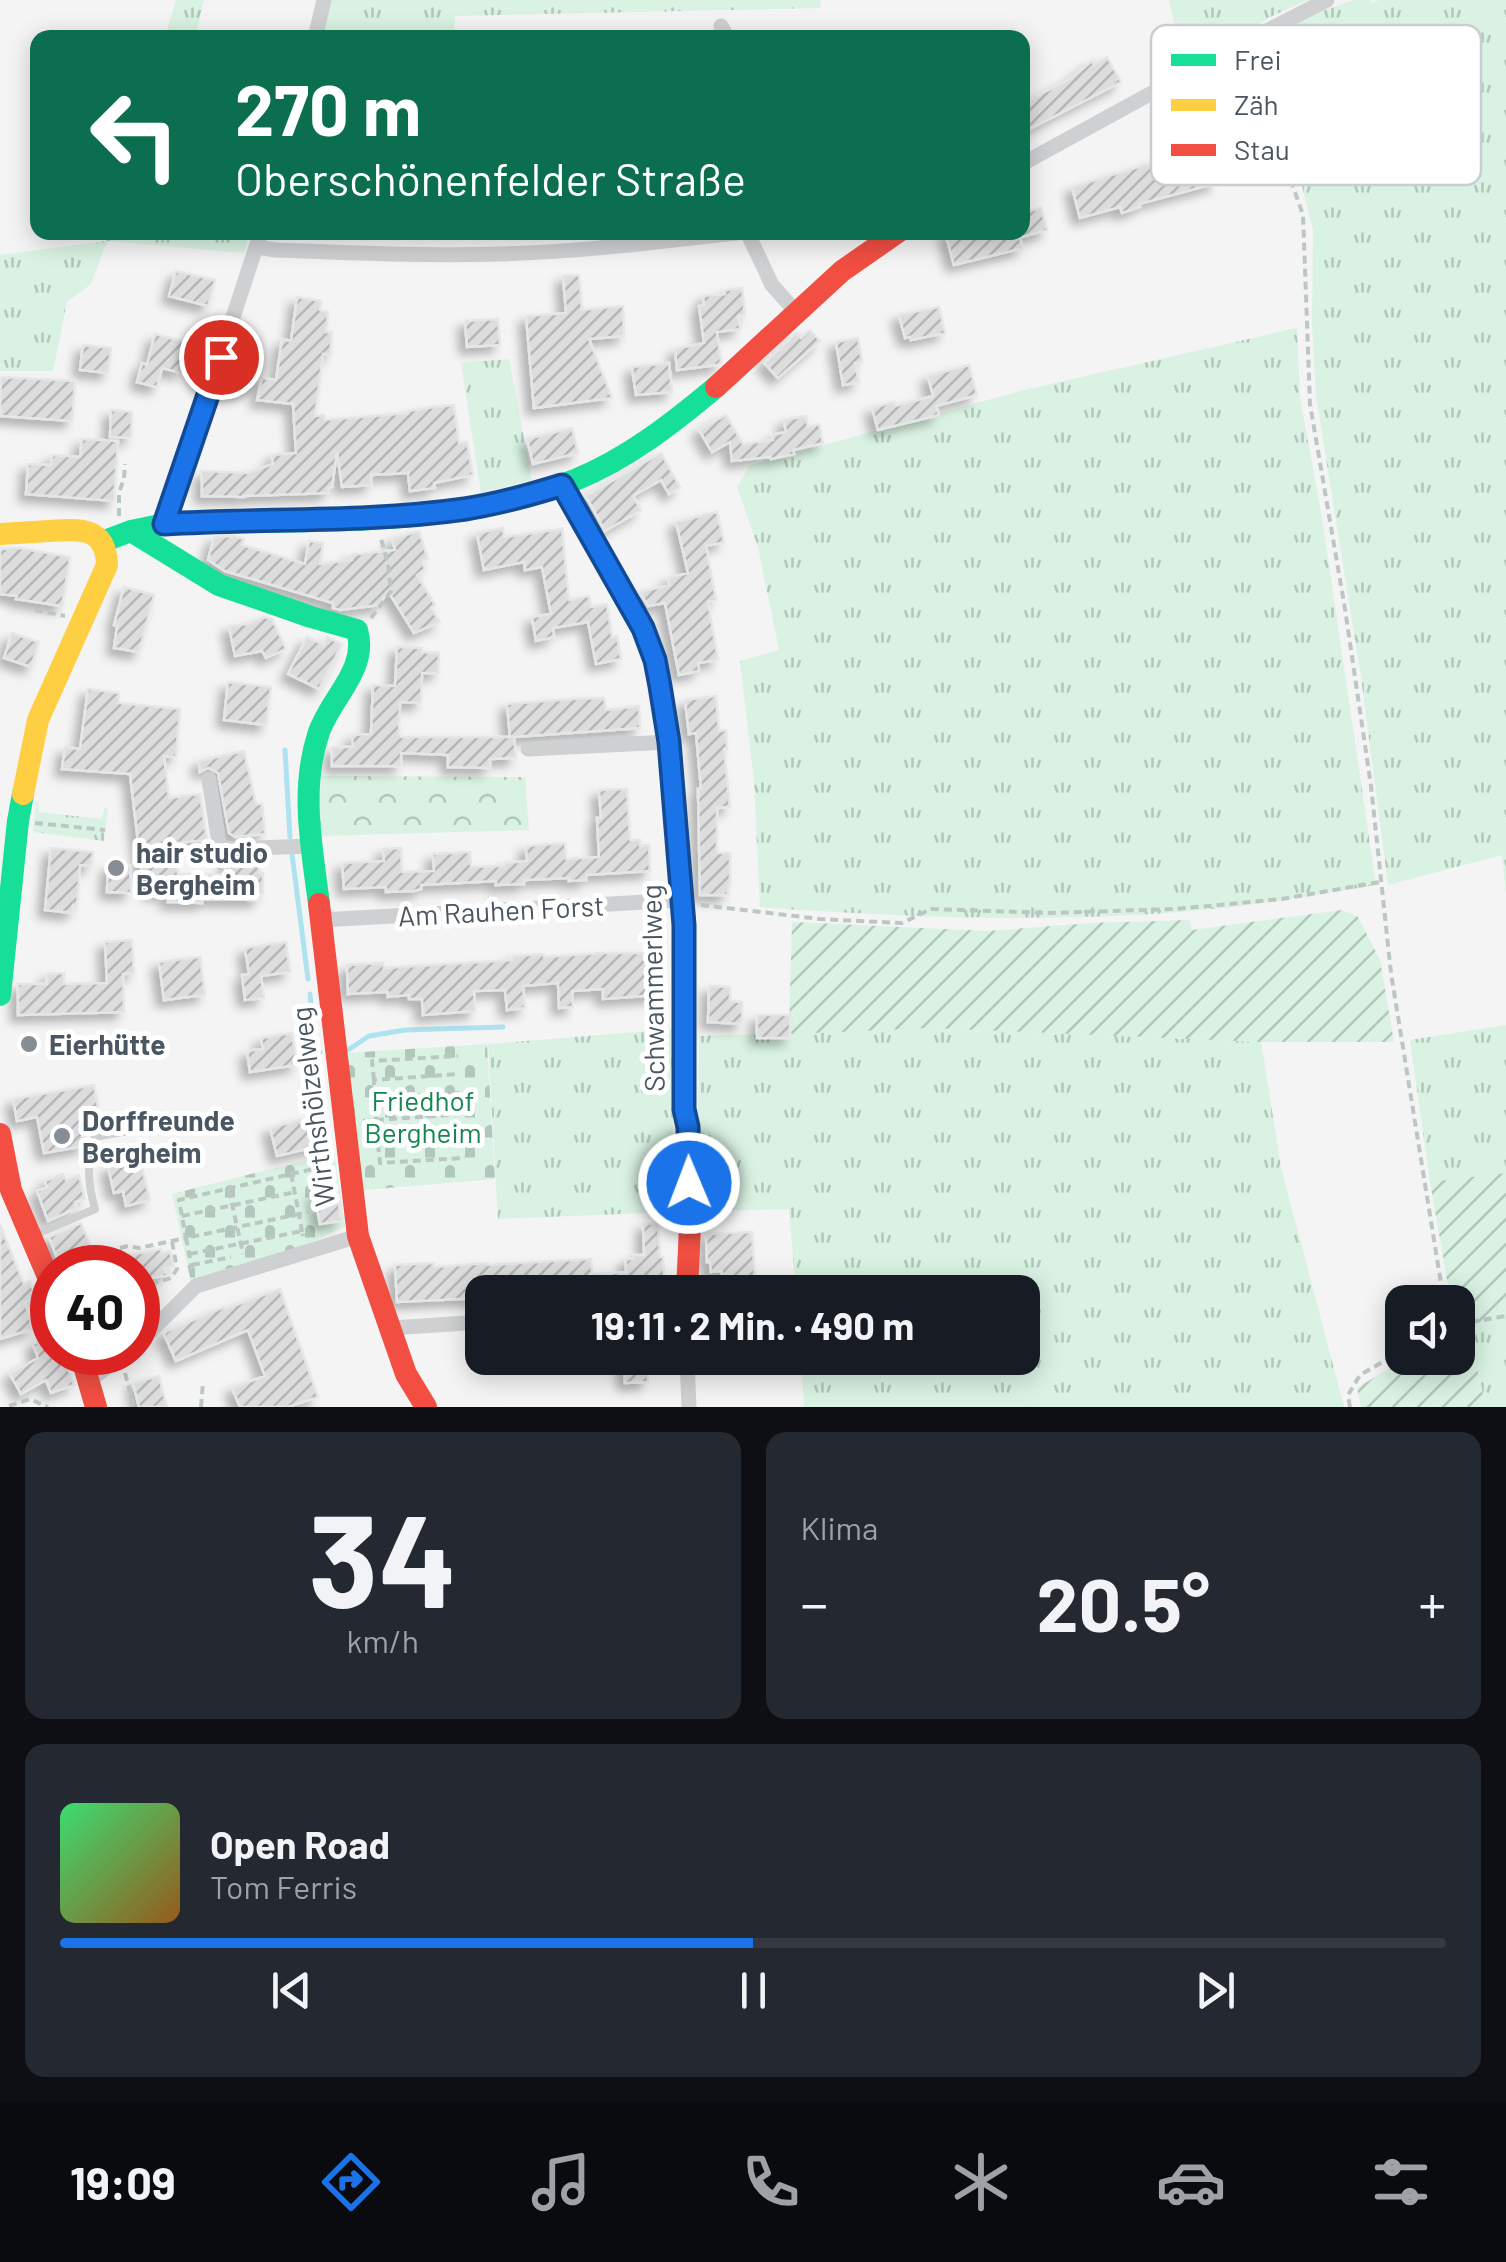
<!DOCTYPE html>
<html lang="de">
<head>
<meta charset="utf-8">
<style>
	:root { --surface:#171b24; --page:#242831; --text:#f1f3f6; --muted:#9ea1a6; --line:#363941; --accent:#1a73e8 }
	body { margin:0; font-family:Barlow,sans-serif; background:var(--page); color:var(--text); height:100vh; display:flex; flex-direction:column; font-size:38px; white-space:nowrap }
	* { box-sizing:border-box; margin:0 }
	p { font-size:32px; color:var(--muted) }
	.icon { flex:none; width:55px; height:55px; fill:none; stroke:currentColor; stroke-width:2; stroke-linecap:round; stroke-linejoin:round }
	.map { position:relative; height:1407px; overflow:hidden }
	.details { display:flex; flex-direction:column; gap:25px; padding:25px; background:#0d0f14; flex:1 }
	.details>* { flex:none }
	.top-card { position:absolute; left:30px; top:30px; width:1000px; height:210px; border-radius:20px; box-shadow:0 5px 25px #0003; background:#0b6e4f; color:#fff; overflow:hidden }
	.controls { position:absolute; left:1385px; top:1285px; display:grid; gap:20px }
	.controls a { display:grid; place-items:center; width:90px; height:90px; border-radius:20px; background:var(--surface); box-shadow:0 5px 25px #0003; font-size:50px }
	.speed { position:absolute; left:30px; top:1245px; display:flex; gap:20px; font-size:50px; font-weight:700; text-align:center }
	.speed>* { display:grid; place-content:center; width:130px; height:130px; border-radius:50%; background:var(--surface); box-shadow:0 5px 25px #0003; line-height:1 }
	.speed .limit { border:15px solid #d22; background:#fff; color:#111 }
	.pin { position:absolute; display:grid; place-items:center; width:85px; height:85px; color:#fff; margin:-42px; border:5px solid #fff; border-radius:50%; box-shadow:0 2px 10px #0007 }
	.me { position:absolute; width:110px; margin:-55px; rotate:359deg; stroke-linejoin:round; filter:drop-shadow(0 0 8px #0008) }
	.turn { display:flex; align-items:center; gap:35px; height:210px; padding:0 40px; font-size:45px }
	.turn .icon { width:130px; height:130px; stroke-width:2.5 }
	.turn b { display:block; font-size:70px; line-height:85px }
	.big { font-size:75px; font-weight:700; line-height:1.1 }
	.details .tile { flex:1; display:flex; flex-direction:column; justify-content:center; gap:15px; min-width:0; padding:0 35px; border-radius:20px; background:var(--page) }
	.details .dial { align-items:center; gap:0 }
	.dial b { font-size:130px; line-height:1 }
	.song { display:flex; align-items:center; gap:30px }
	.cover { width:120px; height:120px; border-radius:15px; background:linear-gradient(135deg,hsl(140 70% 55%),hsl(30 70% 35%)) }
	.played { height:10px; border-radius:5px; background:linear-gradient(90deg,var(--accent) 50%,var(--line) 50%) }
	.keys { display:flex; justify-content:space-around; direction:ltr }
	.heat { display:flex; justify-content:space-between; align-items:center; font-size:55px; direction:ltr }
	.details .tiles { flex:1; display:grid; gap:25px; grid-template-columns:1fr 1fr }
	.tile:last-child { grid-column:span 2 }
	.trip { position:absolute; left:465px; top:1275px; width:575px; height:100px; border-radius:20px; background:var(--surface); box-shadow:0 5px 25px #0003; font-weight:700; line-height:100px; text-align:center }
	.menu { display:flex; height:160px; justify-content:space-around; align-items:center; background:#090b0e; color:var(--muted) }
	.menu .icon { width:70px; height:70px }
	.menu .active { color:var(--accent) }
	.menu b { font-size:45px; color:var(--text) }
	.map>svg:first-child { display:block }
	.grass { fill:url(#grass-tufts) }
	.forest { fill:url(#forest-crowns) }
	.cemetery { fill:url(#cemetery-stones) }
	.garden { fill:url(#garden-furrows) }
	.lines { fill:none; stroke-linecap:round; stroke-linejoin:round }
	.stream { stroke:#aee2f0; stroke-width:5 }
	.building { fill:url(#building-hatch); stroke:#e5e6e7; stroke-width:2.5; filter:url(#shadow) }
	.path { stroke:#bcc7c4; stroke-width:4; stroke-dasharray:8 5; stroke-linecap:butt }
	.lane { stroke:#ced0d2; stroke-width:8 }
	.street { stroke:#ced0d2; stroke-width:15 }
	.fast { stroke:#16e098; stroke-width:22 }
	.slow { stroke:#ffcf43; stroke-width:22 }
	.jam { stroke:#f24e42; stroke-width:22 }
	.route-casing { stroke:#114b97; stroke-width:25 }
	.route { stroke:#1a73e8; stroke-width:18 }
	.poi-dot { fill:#868d94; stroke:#fff; stroke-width:4 }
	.labels { text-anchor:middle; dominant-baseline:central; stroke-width:10; stroke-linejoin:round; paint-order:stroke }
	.poi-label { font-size:28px; font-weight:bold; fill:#4a5661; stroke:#fff; text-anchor:start }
	.street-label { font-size:28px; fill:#4a5661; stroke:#fff }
	.park-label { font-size:28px; fill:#17864f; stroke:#fff }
	.key { fill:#fff; stroke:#c9ccd0; stroke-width:2.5 }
	.key-label { font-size:28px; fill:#4a5661 }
</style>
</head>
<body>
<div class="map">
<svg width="1506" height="1407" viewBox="0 0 1506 1407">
	<defs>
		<pattern id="grass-tufts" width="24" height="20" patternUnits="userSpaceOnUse" patternTransform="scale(2.5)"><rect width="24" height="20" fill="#d9f2e3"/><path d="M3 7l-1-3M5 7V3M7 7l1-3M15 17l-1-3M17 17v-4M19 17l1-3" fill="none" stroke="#b2c7bb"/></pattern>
		<pattern id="forest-crowns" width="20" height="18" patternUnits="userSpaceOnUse" patternTransform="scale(2.5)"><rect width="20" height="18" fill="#d9f2e3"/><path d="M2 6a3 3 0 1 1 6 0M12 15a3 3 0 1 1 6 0" fill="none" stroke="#b2c7bb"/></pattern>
		<pattern id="cemetery-stones" width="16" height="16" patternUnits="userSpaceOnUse" patternTransform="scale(2.5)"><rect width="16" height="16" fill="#d9f2e3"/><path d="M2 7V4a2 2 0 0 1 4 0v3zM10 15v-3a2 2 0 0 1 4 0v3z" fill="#b2c7bb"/></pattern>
		<pattern id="garden-furrows" width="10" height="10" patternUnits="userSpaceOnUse" patternTransform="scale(2.5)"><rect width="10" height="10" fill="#d9f2e3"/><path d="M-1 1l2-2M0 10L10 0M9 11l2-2" fill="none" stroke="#b2c7bb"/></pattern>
		<pattern id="building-hatch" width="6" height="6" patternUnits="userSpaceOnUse" patternTransform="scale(2.5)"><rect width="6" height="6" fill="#ddddde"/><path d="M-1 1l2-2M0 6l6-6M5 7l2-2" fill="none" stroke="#b5b6b7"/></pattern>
		<filter id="shadow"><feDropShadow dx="-7" dy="7" stdDeviation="5" flood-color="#0004"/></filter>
	</defs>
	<rect width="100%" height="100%" fill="#f4f4f4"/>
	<path class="grass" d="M176 0H204L195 37H165Z
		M330 0H820L821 8 455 16 454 37 320 38Z
		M1169 0H1308L1276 14 1184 66Z
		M1354 0H1370L1372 3 1379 0H1506V893L1502 855 1388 885 1361 677 1316 396 1312 326 1313 230 1295 158 1253 57C1255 51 1256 47 1260 43 1276 26 1331 8 1354 0Z
		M109 233H250L244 253 107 241 91 284 67 302 53 371H0V255L106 241Z
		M1297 328 1300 398 1322 518 1376 885C1311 896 1246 907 1180 912 1040 923 899 917 760 907L754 782 740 661 779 650 758 547 737 487 750 465 1024 390Z
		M509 359 532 480 481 493 461 363Z
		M36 801 39 802 38 812 102 819 104 808 108 809 104 841 33 832Z
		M1506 1025V1173L1430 1182 1410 1040Z
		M931 1028 1261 1042 1281 1167 1344 1407H804L801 1358H1022V1292H796L789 1209 697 1211 699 1036Z
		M673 1029V1212L498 1219 488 1044Z
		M1506 1316V1407H1486L1467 1324Z"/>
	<path class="forest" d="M322 776 525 777 529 830 320 836 319 802Z"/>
	<path class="cemetery" d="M487 1044 495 1179 363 1190 347 1053Z
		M334 1153 345 1226 311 1243 191 1282 172 1194Z"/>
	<path class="garden" d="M1342 910 1358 917 1380 960 1394 1042H1261L931 1028 789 1034 792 922 988 931 1091 923 1190 920 1192 930Z
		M1506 1173V1316L1467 1325 1486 1407H1361L1357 1388 1406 1358H1458V1302H1451L1430 1182Z"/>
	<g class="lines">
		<path class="stream" d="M285 750 290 837
			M292 854 308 979
			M310 994 316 1052H320
			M348 1050 369 1036 405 1030 503 1027"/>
	</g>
	<path class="building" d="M1107 57 1121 82 1022 133V104L1070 79 1092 61 1094 64Z
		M1191 151 1201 167 1206 165 1217 183 1139 204 1140 207 1122 213 1120 207 1080 218 1072 187Z
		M1041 208 1047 230 1022 237V213Z
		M945 232H1018L1023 248 954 265Z
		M176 271 215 280 208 306 169 296Z
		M579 275 582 310 623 306 624 336 589 339 612 398 534 408 526 316 566 313 563 276Z
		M742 288 745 315 738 316 740 329 717 332 721 362 717 365 677 370 675 349 704 343 699 306 704 305 703 296 725 294V290Z
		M297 297 321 301 320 310 328 312 326 332H332L330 355 323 354 315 416 324 415 325 420 408 413V411L427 408 454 405 459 443 467 442 473 475 434 483 435 488 410 491 408 473 371 475V485L342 487 337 452 332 487 328 488V493L244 496V497L202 496V471L248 473 273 464 272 455 296 453 293 404 257 400 262 378 276 380 282 339 291 341Z
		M939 307 945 333 911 340 910 337 905 338 899 315Z
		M498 319 500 345 467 347 465 321Z
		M810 330 820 341 778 378 764 363 796 333 801 338Z
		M155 334 189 343 181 373 162 368 157 387 137 382 142 363 147 365Z
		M858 338 862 362 855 363 859 382 843 385 836 342Z
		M83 345 111 348 108 373 80 370Z
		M669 363 672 392 636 395 632 367Z
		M969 365 977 395 936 406 939 415 878 430 872 408 894 402 895 406 933 396 928 376Z
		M1 377 75 381 72 421 0 416Z
		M111 410 132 412 131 438 110 437Z
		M726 415 743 444 773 440 772 435 786 432 784 420 806 416 808 427 819 424 823 443 793 450 794 454 771 459 770 457 732 461 730 442 712 452 699 430Z
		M572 428 578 453 533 464 527 439Z
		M82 439 118 441 114 501 26 494 28 464 51 465 52 455 80 457Z
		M661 453 680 487 669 494 661 480 633 496 641 510 605 531 586 496Z
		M717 512 724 542 706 546 716 600 708 602 718 660 698 663 699 671 679 675 665 603 648 606 640 592 669 585 668 578 688 573 676 522Z
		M503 528 504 537 562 529 569 600 589 596 591 607 607 604 612 637 617 636 621 659 596 664 588 622 553 628 554 637 536 641 532 617 551 614 542 567 525 570 524 562 484 570 477 533Z
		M419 531 428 559 422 560 425 569 417 575 435 605 431 608 440 622 414 633 388 591 379 605 340 610 333 608V603L225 571 208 560 214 537 234 536 244 539 242 545 305 564 309 541 323 543 320 564 352 560 351 555 395 550 392 539Z
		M19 548 70 557 62 606 16 599 17 596 0 594V549Z
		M124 587 154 595 139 652 114 648 117 626 114 625Z
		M264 617 272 619 286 649 266 658 262 651 235 656 229 626 249 624Z
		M12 633 39 642 31 667 4 658Z
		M307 637 324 645 327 637 342 644 319 689 288 674Z
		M397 647 422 648V652L439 653 438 673H422L421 703 400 702 399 734 401 737H510L507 704 573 699 604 698 606 710 639 706 640 728 514 737 516 758 490 759V768L448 767V755L401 753V766H332V747H353L352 735 371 734 373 685 395 686Z
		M228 682 271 687 266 725 224 720Z
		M88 689 119 693 118 703 180 709 176 757 164 756 169 798 200 794 207 840 155 845 156 861H177L178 874 225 875 226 862 259 863V872L263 873V893H258V900L202 899V903L168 902V893H151L149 876H142L130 774 62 769 65 747 80 749Z
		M716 696 719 731 726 730 727 749H724L730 807 717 808V853H730V886H728V895H700L698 789H701L696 733 689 734 685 700Z
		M244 751 256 804H262L265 834 235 837 229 833 218 773 208 768 200 772 199 761Z
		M627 789 630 840H640V846L649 845 650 871 586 875V880L569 881V878L524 880V884L496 885V881L421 885V889L414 891 386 892V887L344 889 342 863 384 861 383 849 401 848 402 872 434 871 433 854 452 853 470 852 471 867 505 866V863L527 861 526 846 565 843 566 859 599 857 597 818H601L599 790Z
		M51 848 93 852 91 866 80 865 77 906 73 905 72 913 45 910Z
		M108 865 130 866 131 893 107 892Z
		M132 940 134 973 123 974 124 1012 18 1015V984H47V974L64 973V984L107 983 105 942Z
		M286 942 290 972 261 976 264 998 245 1000 242 975 249 974 245 948Z
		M604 953H656L659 995 603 999V989L572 991 573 1007 559 1008 558 983 523 986 525 1008 507 1010 505 990 474 991 475 1011 423 1015 422 999H409V995L388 997V992L348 994 347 965 383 963 384 968 513 960V956L544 954V957Z
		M200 957 205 995 164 1000 159 962Z
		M709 986 730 987V1001L742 1002V1024L708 1022Z
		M757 1015H790V1038H757Z
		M292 1033 297 1065 250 1072 247 1051 263 1049 261 1038Z
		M94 1085 98 1107 79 1110 85 1146 44 1153 37 1117 17 1121 13 1099Z
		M307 1118 311 1133 328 1130 330 1145 315 1149V1147L277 1156 270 1128Z
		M140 1159 150 1200 126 1206 123 1191 114 1193 108 1167Z
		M63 1174 66 1180 79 1175 85 1199 75 1202 77 1208 48 1221 37 1191 47 1187 45 1181Z
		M337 1189 341 1221 320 1224 314 1194Z
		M81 1223 90 1245 57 1258 49 1237Z
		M658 1223 660 1257H663L665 1290 630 1292H482V1298L397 1302 395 1265 434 1263V1267L488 1263V1265L591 1259 592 1274 626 1272V1259H634V1255H644L643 1224Z
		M0 1225 24 1284 30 1281 36 1298 25 1302 33 1329 0 1339Z
		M752 1232 755 1279H761V1292H722V1271L711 1272 710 1262H707L706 1234Z
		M161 1249 162 1253 170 1251 174 1267 165 1268 167 1275 138 1281V1268H133L130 1255Z
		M280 1289 318 1397 288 1407H240L232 1388 265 1376 248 1330 176 1361 164 1334 167 1331 224 1307 225 1309Z
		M52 1336V1357L62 1353 74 1385 51 1393 46 1380 21 1394 10 1374 38 1358 33 1344Z
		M623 1358H646L648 1382 625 1383Z
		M159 1376 167 1407H139L133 1383Z"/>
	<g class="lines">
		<path class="path" d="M1248 57 1303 215 1310 404 1345 609 1371 786 1391 973 1444 1302
			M119 516V493L124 478 125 464
			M35 610 65 616
			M371 618 391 591 388 564 380 535
			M35 823 105 830
			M140 859H168L205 850
			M220 862 221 878
			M701 905 820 919 902 923 931 909 1050 913 1176 909 1282 899 1380 882
			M374 1080 372 1061 458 1056
			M459 1093 374 1098 378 1144 463 1139
			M374 1098V1080L458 1074
			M363 1121 477 1113
			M378 1144 380 1163 465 1158
			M291 1174 331 1165
			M229 1190 243 1254
			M182 1216 295 1192
			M302 1232 299 1214 318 1210
			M120 1248 128 1246 139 1248 186 1238 179 1200 291 1174 299 1214 186 1238 192 1269
			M190 1254 302 1231 303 1236
			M192 1265 231 1257
			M138 1288 171 1278 177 1269 172 1241
			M1458 1324 1506 1316
			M125 1373 134 1407
			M9 1406 30 1399 48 1407
			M201 1407 203 1382
			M1350 1407 1348 1395 1360 1375 1402 1351"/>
		<path class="lane" d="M34 1235 95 1209C87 1180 87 1166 95 1137L144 1128"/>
		<path class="street" d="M721 26 728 38
			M315 38 324 0
			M1022 164 1243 43 1327 0
			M747 232 772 285 796 312
			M257 247 276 250C351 253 425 256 500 254 582 252 663 241 745 232
			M165 524 261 232
			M528 749 669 742
			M209 779 220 849 312 846
			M321 920 682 900
			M390 1328 482 1322
			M138 1344 196 1286 358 1236
			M687 1358 689 1407
			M90 1380 127 1352"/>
		<path class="fast" d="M131 531 219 585 311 617 357 630C369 670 329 699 318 735 300 791 312 848 319 904
			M102 542 131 531 165 524C300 518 447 531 575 480 627 459 673 423 716 387
			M0 995 18 821 23 794"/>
		<path class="slow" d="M562 485 643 628 655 660 669 742 679 858
			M0 534C16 533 32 532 49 531 79 529 106 526 107 565L38 720 23 794"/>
		<path class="jam" d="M716 387 842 271 898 232
			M679 858 685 925 684 1109C696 1163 689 1236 687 1292
			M319 904 358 1236 406 1374 426 1407
			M0 1134 11 1190 52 1286
			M80 1352 96 1407"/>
	</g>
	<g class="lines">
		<g class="route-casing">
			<path id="route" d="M221 357 164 524C264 518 366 523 465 509 498 504 530 495 562 485L643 628 655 660 660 686 669 742 684 925V1109L688 1127 689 1183"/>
		</g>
		<use href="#route" class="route"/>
	</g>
	<g class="poi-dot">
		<circle cx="116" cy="868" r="10"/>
		<circle cx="29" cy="1044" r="10"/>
		<circle cx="62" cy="1136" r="10"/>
	</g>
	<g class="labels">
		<g class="poi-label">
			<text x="136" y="852">hair studio<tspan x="136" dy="32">Bergheim</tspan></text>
			<text x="49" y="1044">Eierhütte</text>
			<text x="82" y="1120">Dorffreunde<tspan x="82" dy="32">Bergheim</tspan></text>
		</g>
		<g class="street-label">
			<text transform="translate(501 910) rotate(-3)">Am Rauhen Forst</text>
			<text transform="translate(652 988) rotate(-91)">Schwammerlweg</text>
			<text transform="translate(312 1107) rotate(-97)">Wirthshölzelweg</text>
		</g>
		<g class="park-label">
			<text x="423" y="1100">Friedhof<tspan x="423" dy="32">Bergheim</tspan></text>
		</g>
	</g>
	<rect x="1151" y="25" width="330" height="160" rx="15" class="key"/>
	<rect x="1171" y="54" width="45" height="12" fill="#16e098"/>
	<rect x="1171" y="99" width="45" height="12" fill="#ffcf43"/>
	<rect x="1171" y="144" width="45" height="12" fill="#f24e42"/>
	<g class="key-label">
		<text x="1234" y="70">Frei</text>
		<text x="1234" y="115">Zäh</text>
		<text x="1234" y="160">Stau</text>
	</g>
</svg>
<div class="controls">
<a><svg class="icon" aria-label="sound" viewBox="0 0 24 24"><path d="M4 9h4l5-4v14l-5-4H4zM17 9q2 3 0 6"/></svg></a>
</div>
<div class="speed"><div class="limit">40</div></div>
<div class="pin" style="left:221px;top:357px;background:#d93025"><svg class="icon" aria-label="arrive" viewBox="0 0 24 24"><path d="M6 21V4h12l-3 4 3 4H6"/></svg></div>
<svg class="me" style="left:689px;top:1183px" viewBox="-20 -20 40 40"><circle r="17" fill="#1a73e8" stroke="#fff" stroke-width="3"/><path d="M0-11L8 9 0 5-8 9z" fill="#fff"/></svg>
<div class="trip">19:11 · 2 Min. · 490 m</div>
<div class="top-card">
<div class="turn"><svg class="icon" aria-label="left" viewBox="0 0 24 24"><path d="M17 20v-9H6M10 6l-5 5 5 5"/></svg><div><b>270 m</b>Oberschönenfelder Straße</div></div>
</div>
</div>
<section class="details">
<div class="tiles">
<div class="tile dial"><b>34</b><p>km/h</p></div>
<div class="tile"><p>Klima</p>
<div class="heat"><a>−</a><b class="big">20.5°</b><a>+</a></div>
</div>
<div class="tile">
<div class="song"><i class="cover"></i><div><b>Open Road</b><p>Tom Ferris</p></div></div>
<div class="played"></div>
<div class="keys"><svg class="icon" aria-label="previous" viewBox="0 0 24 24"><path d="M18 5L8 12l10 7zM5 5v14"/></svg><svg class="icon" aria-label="pause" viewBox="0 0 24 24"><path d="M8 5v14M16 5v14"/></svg><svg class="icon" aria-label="next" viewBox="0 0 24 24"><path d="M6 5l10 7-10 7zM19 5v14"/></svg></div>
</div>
</div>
</section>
<nav class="menu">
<b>19:09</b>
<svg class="icon active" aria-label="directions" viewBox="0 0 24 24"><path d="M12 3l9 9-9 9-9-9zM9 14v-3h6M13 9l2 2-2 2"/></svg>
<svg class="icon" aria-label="music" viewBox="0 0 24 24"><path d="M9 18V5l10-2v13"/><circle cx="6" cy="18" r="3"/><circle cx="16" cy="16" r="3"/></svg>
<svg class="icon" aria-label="phone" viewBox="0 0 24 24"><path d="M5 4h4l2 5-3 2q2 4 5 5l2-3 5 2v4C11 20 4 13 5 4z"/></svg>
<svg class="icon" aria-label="climate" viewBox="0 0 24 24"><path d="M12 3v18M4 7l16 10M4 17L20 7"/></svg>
<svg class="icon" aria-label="car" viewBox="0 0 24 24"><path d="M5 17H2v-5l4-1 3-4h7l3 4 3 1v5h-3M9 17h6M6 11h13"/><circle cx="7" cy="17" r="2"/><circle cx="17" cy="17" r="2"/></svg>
<svg class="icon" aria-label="filters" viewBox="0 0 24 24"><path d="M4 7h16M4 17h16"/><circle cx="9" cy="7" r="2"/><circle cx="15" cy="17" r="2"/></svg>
</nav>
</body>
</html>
